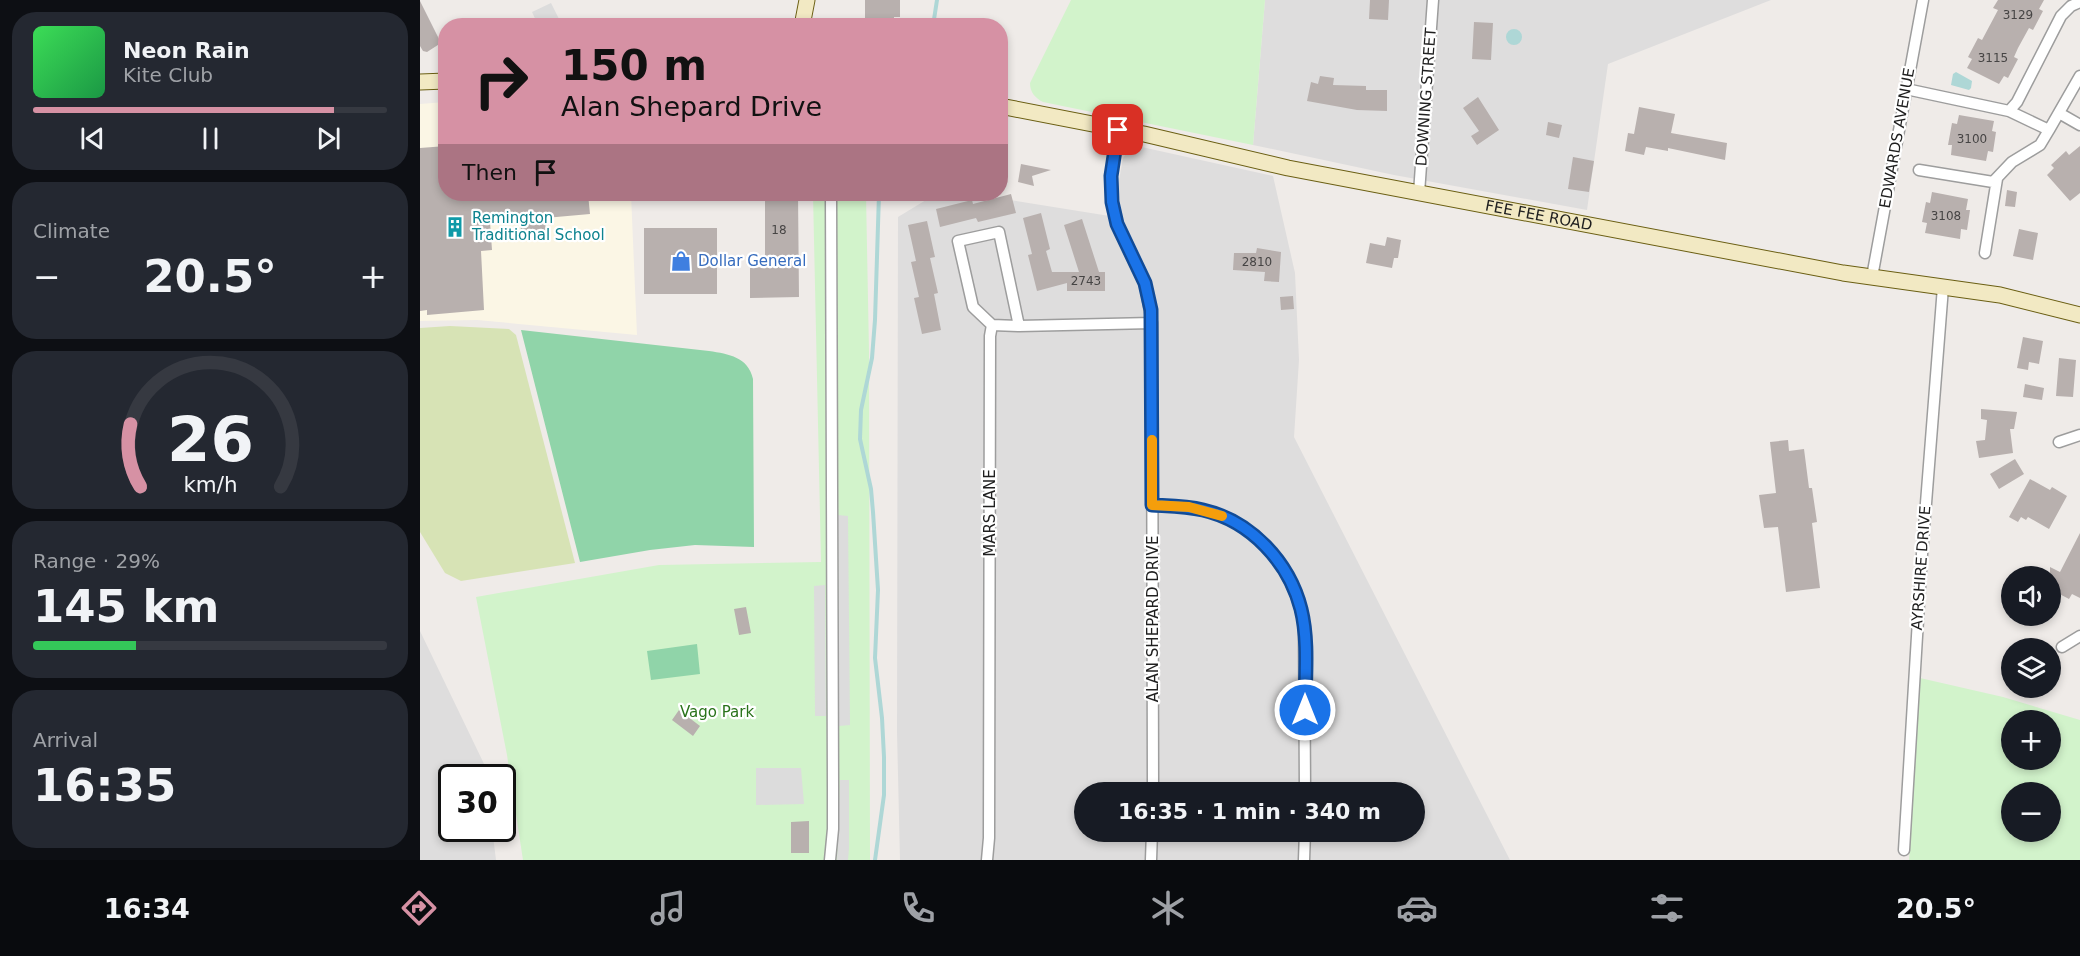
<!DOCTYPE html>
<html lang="en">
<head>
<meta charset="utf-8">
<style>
	:root { --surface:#171b24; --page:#242831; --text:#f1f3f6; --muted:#9ea1a6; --line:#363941; --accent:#d691a4 }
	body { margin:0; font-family:"DejaVu Sans",sans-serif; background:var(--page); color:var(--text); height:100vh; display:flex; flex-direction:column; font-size:22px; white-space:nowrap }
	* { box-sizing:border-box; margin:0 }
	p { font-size:20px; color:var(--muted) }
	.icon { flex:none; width:33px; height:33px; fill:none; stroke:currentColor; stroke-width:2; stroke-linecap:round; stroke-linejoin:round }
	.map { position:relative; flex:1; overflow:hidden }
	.details { display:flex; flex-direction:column; gap:12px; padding:12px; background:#0d0f14; width:420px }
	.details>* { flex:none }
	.banner { position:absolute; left:18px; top:18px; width:570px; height:183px; border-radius:24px; box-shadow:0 3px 9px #0003; background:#d691a4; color:#111; overflow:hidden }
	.fabs { position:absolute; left:1581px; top:566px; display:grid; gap:12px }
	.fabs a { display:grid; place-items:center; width:60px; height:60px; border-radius:50%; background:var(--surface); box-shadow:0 3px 9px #0003; font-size:30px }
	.speed { position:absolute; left:18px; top:764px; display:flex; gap:12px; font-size:30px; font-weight:700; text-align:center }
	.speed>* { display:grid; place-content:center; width:78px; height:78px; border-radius:50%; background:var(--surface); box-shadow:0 3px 9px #0003; line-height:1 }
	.speed .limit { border:3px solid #111; border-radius:9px; background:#fff; color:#111 }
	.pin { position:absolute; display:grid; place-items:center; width:51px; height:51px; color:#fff; margin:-26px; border-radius:12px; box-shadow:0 3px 9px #0006 }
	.me { position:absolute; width:66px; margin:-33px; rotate:0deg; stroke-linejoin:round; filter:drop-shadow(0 0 4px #0008) }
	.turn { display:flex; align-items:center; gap:21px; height:126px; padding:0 24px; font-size:27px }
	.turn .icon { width:78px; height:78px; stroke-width:2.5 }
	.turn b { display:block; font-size:42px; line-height:51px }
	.then { display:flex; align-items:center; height:57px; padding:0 24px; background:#0003; gap:12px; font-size:22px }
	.big { font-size:45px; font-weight:600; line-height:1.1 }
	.details .card { flex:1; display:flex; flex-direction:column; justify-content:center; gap:9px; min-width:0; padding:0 21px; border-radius:24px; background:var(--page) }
	.details .dial { align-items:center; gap:0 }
	.dial svg { height:156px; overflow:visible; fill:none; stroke:var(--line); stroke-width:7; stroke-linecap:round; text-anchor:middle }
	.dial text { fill:var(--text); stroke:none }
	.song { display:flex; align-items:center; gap:18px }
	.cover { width:72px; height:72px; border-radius:9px; background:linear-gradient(135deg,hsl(130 70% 55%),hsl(140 70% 35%)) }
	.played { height:6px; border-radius:3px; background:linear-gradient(90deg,var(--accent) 85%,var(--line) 85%) }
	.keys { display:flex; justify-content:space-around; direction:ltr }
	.heat { display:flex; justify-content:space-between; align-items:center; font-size:33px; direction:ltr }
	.charge { height:9px; border-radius:4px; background:linear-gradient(90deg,#34c759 29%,var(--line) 0) }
	.trip { position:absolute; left:654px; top:782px; width:351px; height:60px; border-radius:30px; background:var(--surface); box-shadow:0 3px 9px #0003; font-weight:600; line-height:60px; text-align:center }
	.menu { display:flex; height:96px; justify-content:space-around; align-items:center; background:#090b0e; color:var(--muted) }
	.menu .icon { width:42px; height:42px }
	.menu .selected { color:var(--accent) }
	.menu b { font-size:27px; color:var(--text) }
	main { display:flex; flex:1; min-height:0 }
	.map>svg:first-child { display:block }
	.residential { fill:#dedddd; fill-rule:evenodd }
	.education { fill:#fbf6e5 }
	.grass { fill:#d7e3b5 }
	.park { fill:#d2f3cb; fill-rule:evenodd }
	.pitch { fill:#90d4a9 }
	.parking { fill:#dcdcdc }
	.water { fill:#aed7d6 }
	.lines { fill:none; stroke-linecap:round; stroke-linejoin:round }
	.stream { stroke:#aed7d6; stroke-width:4 }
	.building { fill:#b8b0ae }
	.street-casing { stroke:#9d9d9d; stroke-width:13 }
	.secondary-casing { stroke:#6b5f13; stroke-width:17 }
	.street { stroke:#fff; stroke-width:10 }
	.secondary { stroke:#f2e9c3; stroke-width:15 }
	.route-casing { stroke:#114b97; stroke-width:15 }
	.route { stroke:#1a73e8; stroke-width:10 }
	.slow { stroke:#f59e0b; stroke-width:10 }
	.labels { text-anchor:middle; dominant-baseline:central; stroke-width:4.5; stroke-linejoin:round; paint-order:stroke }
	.number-label { font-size:12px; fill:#464444 }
	.street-label { font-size:15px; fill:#202020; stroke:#fff }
	.culture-label { font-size:15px; fill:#0d838f; stroke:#fff; text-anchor:start }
	.shop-label { font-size:15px; fill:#366cbe; stroke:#fff; text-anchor:start }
	.park-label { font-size:15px; fill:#29721a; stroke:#fff }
</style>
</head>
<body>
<main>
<section class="details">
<div class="card">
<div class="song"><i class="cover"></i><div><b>Neon Rain</b><p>Kite Club</p></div></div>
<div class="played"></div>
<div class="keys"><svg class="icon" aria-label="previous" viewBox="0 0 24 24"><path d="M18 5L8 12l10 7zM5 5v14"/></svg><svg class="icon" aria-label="pause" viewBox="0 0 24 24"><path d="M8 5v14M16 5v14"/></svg><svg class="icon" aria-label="next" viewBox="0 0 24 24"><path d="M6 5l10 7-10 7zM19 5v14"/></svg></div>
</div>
<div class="card"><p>Climate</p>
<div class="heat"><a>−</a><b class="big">20.5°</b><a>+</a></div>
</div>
<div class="card dial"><svg viewBox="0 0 100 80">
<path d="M14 69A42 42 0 1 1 86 69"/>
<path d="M14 69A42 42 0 0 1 9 37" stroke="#d691a4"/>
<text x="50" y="56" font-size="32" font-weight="700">26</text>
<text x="50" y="72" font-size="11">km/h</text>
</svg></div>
<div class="card"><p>Range · 29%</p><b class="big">145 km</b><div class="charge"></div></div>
<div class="card"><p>Arrival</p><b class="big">16:35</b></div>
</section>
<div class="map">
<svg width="1660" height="860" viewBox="0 0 1660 860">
	<rect width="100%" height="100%" fill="#efebe8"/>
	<path class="residential" d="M845 0H1351L1188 64 1167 210 974 175 833 145Z
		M717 146 853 176 875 273 879 360 874 437 1090 860H480L477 732 478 217 506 200 532 194H552L702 218 698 186 703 158 711 147ZM664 792H994V831H664Z
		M0 631 66 768 67 777H32V828H72L76 860H0Z"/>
	<path class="education" d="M25 102 26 194H211L217 335 57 320 0 321V104Z"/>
	<path class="grass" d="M30 326 89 329 96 335 155 563 41 581 25 573 0 532V328Z"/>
	<path class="park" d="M651 0H845L833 145 623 102C615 98 610 92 610 83Z
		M393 194H446L449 352 450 860H103L87 755 56 597 239 565 401 562Z
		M1500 678 1583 697 1660 720V860H1489ZM1592 720H1630V759H1592ZM1592 792H1630V831H1592Z"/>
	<path class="pitch" d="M101 330 289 351C309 354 328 357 333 379L334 547 275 545 230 550 160 562Z
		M277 644 280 674 231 680 227 651Z"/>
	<path class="parking" d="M131 3 142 25H118L112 12Z
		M418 515 428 516 430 725 419 726Z
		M405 585 406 716H395L394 586Z
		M336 768H381L384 804 336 805Z
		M420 780H429V849L428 860H417Z"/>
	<path class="water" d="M1086 37a8 8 0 1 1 16 0a8 8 0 1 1-16 0Z
		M1536 72 1552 81 1551 88 1549 90 1531 85 1533 74Z"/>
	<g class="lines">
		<path class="stream" d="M513 26 517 0
			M455 860 464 795V757L462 718 455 658 458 590 453 512 451 489 440 439 441 410 452 358 455 320 459 194"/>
	</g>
	<path class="building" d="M445 0H480V17H474V26H445Z
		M950 0H969L968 20 949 19Z
		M1578 0H1624L1619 9 1623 11 1613 30 1609 28 1598 48 1594 57 1598 59 1588 78 1584 76 1579 84 1547 68 1552 59 1548 57 1558 38 1562 40 1578 10 1573 8Z
		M0 1 21 43 7 52 3 51 0 46Z
		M1054 22 1073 23 1071 60 1052 59Z
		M900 76 914 78 913 85 946 86V90H967V111L937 110 887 101 891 82 898 84Z
		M1058 97 1079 130 1057 145 1051 136 1059 131 1043 108Z
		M1219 107 1255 114 1251 133 1307 143 1305 160 1248 148V151L1226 147 1224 155 1205 151 1208 133 1214 134Z
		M1539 115 1574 121 1572 131 1576 132 1573 152 1568 151 1566 161 1531 155 1532 145H1528L1532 123 1537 124Z
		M1128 122 1142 125 1139 138 1126 135Z
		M26 146V194H168L170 214 125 218 126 231 101 233 100 219 70 222 72 250 61 251 64 310 7 315V310L0 311V148Z
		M1660 146V193L1650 201 1627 175 1634 168 1631 165 1646 151 1649 155Z
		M1153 157 1174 161 1169 192 1148 189Z
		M601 164 631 170 612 176 614 186 598 182Z
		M1587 190 1597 192 1595 207 1585 206Z
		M1512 192 1548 199 1546 210H1550L1547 230 1541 229 1540 239 1505 233 1507 223 1502 222 1506 202 1510 203Z
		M345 194H378L379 297 330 298V268L345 267Z
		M591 194 596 213 558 222 556 218 520 227 516 209 552 200 553 204Z
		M621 213 630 249 626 251 632 272H659L644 225 662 219 679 272H685V291H647V283L617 291 608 255 612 254 603 218Z
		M507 221 515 257 510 258 518 293 514 294 521 330 502 334 494 298 499 297 491 262 496 261 488 225Z
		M224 228H297V294H224Z
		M1599 229 1618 233 1613 260 1593 256Z
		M967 237 981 240 978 258H974L972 268 946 263 950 243 965 246Z
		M837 248 861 252 859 282 844 281 845 272 813 270 814 253H836Z
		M873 296 874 309 861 310 860 297Z
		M1603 337 1623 341 1619 364 1609 362 1608 370 1597 368Z
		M1639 358 1656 360 1653 397 1636 396Z
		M1605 384 1624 388 1622 400 1603 397Z
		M1561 409 1597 412 1594 429H1590L1593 453 1559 458 1556 441 1565 440 1567 420 1561 419Z
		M1368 440 1369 451 1384 449 1389 488H1392L1397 522 1392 523 1400 588 1366 592 1358 527 1344 528 1339 495 1356 493 1350 442Z
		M1595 459 1604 474 1579 489 1570 474Z
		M1610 479 1630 490 1632 487 1647 496 1629 529 1608 517 1606 520 1601 517 1598 522 1589 517Z
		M1660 533V598L1652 594 1649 599 1630 589V567L1640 572Z
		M326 607 331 633 319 635 314 609Z
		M259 710 280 726 273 736 252 720Z
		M389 821V853H371V822Z"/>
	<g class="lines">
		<g class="street-casing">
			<path id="street" d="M1486 89 1589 111 1629 130 1620 145 1592 162 1573 182 1499 170
				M1589 111 1597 102 1641 16 1651 6 1660 2
				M1639 113 1660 125
				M698 130 691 176 692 202 697 224 725 283 732 323 733 792
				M1629 130 1660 76
				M999 193 1013 0
				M1565 253 1577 179
				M1452 277 1503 0
				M572 325 553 307 538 241 579 232 599 326
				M1639 442 1660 435
				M732 505C749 506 767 506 783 510 838 523 875 571 884 625L885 792
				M1642 647 1660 636
				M1484 850 1502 554 1523 287
				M410 860 413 829V787L411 194
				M567 860 569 838 570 336 572 325 599 326 732 323
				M731 860 732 831
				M884 860 885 831"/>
		</g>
		<g class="secondary-casing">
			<g id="secondary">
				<path d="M382 26 387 0"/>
				<path d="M0 82 26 81"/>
				<path id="s1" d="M580 106 724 134 868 168 1423 273 1580 295 1660 315"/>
			</g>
		</g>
		<use href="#street" class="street"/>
		<use href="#secondary" class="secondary"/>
	</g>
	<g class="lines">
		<g class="route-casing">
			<path id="route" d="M698 130 691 176 692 202 697 224 725 283 731 310 732 505C749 506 766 506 783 510 831 521 869 562 881 609 889 641 885 678 885 710"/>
		</g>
		<use href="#route" class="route"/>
		<path class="slow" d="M732 440V505L769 507 802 516"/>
	</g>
	<defs>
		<g id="building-bare" transform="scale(1.62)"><path d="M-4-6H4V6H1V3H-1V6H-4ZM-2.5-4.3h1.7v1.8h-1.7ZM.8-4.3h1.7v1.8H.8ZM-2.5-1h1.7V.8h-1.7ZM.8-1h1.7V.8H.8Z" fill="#0f9aa8" stroke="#fff" stroke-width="2.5" paint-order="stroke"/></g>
		<g id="shop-bare" transform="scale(1.62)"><path d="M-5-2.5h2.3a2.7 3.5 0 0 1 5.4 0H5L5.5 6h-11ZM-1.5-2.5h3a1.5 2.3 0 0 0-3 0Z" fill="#3f7fe0" stroke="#fff" stroke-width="2.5" paint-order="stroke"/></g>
	</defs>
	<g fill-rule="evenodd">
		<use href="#building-bare" x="35" y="227"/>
		<use href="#shop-bare" x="261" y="261"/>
	</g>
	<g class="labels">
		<g class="number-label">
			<text x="1598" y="15">3129</text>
			<text x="1573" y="58">3115</text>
			<text x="1552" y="139">3100</text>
			<text x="1526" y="216">3108</text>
			<text x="359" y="230">18</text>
			<text x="837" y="262">2810</text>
			<text x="666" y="281">2743</text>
		</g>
		<g class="street-label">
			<text transform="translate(1006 97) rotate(-86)">DOWNING STREET</text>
			<text transform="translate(1477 138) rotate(-80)">EDWARDS AVENUE</text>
			<text stroke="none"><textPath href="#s1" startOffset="550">FEE FEE ROAD</textPath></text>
			<text transform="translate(570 513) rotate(-90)">MARS LANE</text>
			<text transform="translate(1501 568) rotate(-86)">AYRSHIRE DRIVE</text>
			<text transform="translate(733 619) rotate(-90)">ALAN SHEPARD DRIVE</text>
		</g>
		<g class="culture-label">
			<text x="52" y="218">Remington<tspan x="52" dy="17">Traditional School</tspan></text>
		</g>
		<g class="shop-label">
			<text x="278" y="261">Dollar General</text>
		</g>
		<g class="park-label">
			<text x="297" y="712">Vago Park</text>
		</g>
	</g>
</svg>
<div class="fabs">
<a><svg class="icon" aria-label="sound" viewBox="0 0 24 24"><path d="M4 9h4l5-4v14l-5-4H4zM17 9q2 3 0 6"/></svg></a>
<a><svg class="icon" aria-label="layers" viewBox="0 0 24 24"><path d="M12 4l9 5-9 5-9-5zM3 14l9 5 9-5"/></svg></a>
<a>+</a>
<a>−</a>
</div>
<div class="speed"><div class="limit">30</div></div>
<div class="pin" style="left:698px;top:130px;background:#d93025"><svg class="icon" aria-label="arrive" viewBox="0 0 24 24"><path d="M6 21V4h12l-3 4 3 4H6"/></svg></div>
<svg class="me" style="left:885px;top:710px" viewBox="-20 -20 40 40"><circle r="17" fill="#1a73e8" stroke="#fff" stroke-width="3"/><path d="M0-11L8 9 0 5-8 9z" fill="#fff"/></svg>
<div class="trip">16:35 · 1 min · 340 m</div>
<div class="banner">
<div class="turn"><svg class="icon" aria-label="right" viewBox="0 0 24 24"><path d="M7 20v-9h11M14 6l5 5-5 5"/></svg><div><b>150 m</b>Alan Shepard Drive</div></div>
<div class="then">Then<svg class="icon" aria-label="arrive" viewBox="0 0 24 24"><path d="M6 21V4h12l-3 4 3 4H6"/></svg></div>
</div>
</div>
</main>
<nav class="menu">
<b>16:34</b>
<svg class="icon selected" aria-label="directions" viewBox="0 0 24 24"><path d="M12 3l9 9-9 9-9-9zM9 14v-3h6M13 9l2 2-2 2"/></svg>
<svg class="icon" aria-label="music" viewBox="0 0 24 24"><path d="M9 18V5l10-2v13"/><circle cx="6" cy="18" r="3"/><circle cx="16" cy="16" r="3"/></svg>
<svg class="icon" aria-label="phone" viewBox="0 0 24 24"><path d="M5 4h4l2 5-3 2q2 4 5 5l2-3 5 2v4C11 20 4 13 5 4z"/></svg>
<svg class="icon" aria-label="climate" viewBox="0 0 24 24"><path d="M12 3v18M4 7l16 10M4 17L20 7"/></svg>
<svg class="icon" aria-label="car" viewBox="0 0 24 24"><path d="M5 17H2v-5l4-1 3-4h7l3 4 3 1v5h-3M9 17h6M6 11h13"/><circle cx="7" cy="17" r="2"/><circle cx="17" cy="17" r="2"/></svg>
<svg class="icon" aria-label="filters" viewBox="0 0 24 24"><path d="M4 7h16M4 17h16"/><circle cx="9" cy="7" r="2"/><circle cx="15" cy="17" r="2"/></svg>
<b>20.5°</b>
</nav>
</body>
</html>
